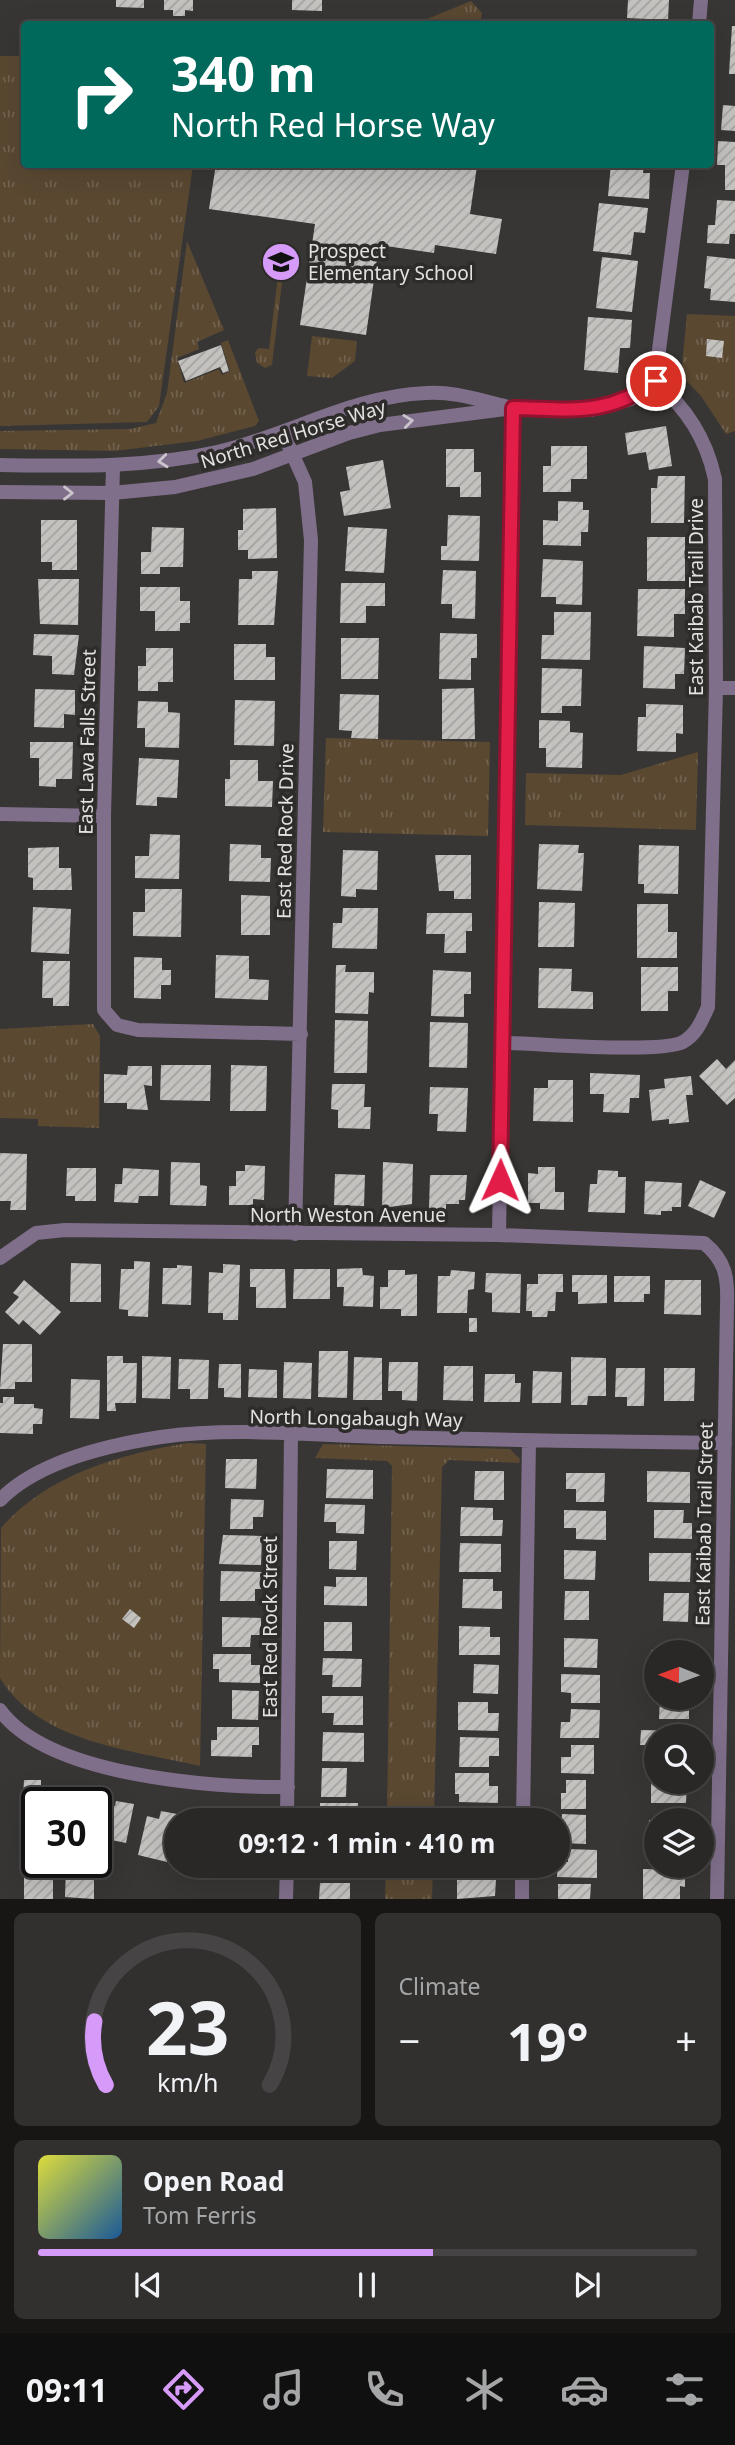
<!DOCTYPE html>
<html lang="en">
<head>
<meta charset="utf-8">
<style>
	:root { --surface:#2a2827; --page:#32302f; --text:#f1f3f6; --muted:#a5a6a7; --line:#464444; --accent:#d69bf9 }
	body { margin:0; font-family:"Noto Sans",sans-serif; background:var(--page); color:var(--text); height:100vh; display:flex; flex-direction:column; font-size:26px; white-space:nowrap }
	* { box-sizing:border-box; margin:0 }
	p { font-size:23px; color:var(--muted) }
	.icon { flex:none; width:38px; height:38px; fill:none; stroke:currentColor; stroke-width:2; stroke-linecap:round; stroke-linejoin:round }
	.map { position:relative; height:1899px; overflow:hidden }
	.drawer { display:flex; flex-direction:column; gap:14px; padding:14px; background:#171615; flex:1 }
	.drawer>* { flex:none }
	.top-card { position:absolute; left:21px; top:21px; width:693px; height:147px; border-radius:7px; box-shadow:0 7px 28px #0002,0 0 0 2px var(--line); background:#00695c; color:#fff; overflow:hidden }
	.needle { width:46px; rotate:271deg }
	.buttons { position:absolute; left:644px; top:1640px; display:grid; gap:14px }
	.buttons a { display:grid; place-items:center; width:70px; height:70px; border-radius:50%; background:var(--surface); box-shadow:0 7px 28px #0002,0 0 0 2px var(--line); font-size:35px }
	.speed { position:absolute; left:21px; top:1787px; display:flex; gap:14px; font-size:35px; font-weight:700; text-align:center }
	.speed>* { display:grid; place-content:center; width:91px; height:91px; border-radius:50%; background:var(--surface); box-shadow:0 7px 28px #0002,0 0 0 2px var(--line); line-height:1 }
	.speed .limit { border:4px solid #111; border-radius:10px; background:#fff; color:#111 }
	.pin { position:absolute; display:grid; place-items:center; width:60px; height:60px; color:#fff; margin:-30px; border:4px solid #fff; border-radius:50%; box-shadow:0 2px 7px #0007 }
	.me { position:absolute; width:77px; margin:-38px; rotate:1deg; stroke-linejoin:round; filter:drop-shadow(0 0 5px #0008) }
	.turn { display:flex; align-items:center; gap:24px; height:147px; padding:0 35px; font-size:32px }
	.turn .icon { width:91px; height:91px; stroke-width:2.5 }
	.turn b { display:block; font-size:49px; line-height:60px }
	.big { font-size:52px; font-weight:700; line-height:1.1 }
	.drawer .widget { flex:1; display:flex; flex-direction:column; justify-content:center; gap:10px; min-width:0; padding:0 24px; border-radius:10px; background:var(--page) }
	.drawer .dial { align-items:center; gap:0 }
	.dial svg { height:182px; overflow:visible; fill:none; stroke:var(--line); stroke-width:7; stroke-linecap:round; text-anchor:middle }
	.dial text { fill:var(--text); stroke:none }
	.song { display:flex; align-items:center; gap:21px }
	.cover { width:84px; height:84px; border-radius:10px; background:linear-gradient(135deg,hsl(60 70% 55%),hsl(210 70% 35%)) }
	.played { height:7px; border-radius:4px; background:linear-gradient(90deg,var(--accent) 60%,var(--line) 60%) }
	.keys { display:flex; justify-content:space-around; direction:ltr }
	.heat { display:flex; justify-content:space-between; align-items:center; font-size:38px; direction:ltr }
	.drawer .tiles { flex:1; display:grid; gap:14px; grid-template-columns:1fr 1fr }
	.widget:last-child { grid-column:span 2 }
	.trip { position:absolute; left:164px; top:1808px; width:406px; height:70px; border-radius:35px; background:var(--surface); box-shadow:0 7px 28px #0002,0 0 0 2px var(--line); font-weight:700; line-height:70px; text-align:center }
	.tab-bar { display:flex; height:112px; justify-content:space-around; align-items:center; background:#111010; color:var(--muted) }
	.tab-bar .icon { width:49px; height:49px }
	.tab-bar .current { color:var(--accent) }
	.tab-bar b { font-size:32px; color:var(--text) }
	.map>svg:first-child { display:block }
	.grass { fill:url(#grass-tufts) }
	.pitch { fill:#5a4831 }
	.building { fill:url(#building-hatch) }
	.lines { fill:none; stroke-linecap:round; stroke-linejoin:round }
	.minor { stroke:#806f8b; stroke-width:14 }
	.tertiary { stroke:#806f8b; stroke-width:14 }
	.oneway { stroke:#cac5cc }
	.route-casing { stroke:#92132f; stroke-width:18 }
	.route { stroke:#e11d48; stroke-width:12 }
	.labels { text-anchor:middle; dominant-baseline:central; stroke-width:7; stroke-linejoin:round; paint-order:stroke }
	.poi-label { font-size:19px; fill:#e3e2e1; stroke:#2e2c2a; text-anchor:start }
	.street-label { font-size:19px; fill:#e3e2e1; stroke:#2e2c2a }
</style>
</head>
<body>
<div class="map">
<svg width="735" height="1899" viewBox="0 0 735 1899">
	<defs>
		<pattern id="grass-tufts" width="24" height="20" patternUnits="userSpaceOnUse" patternTransform="scale(1.75)"><rect width="24" height="20" fill="#5a4831"/><path d="M3 7l-1-3M5 7V3M7 7l1-3M15 17l-1-3M17 17v-4M19 17l1-3" fill="none" stroke="#72624f"/></pattern>
		<pattern id="building-hatch" width="6" height="6" patternUnits="userSpaceOnUse" patternTransform="scale(1.75)"><rect width="6" height="6" fill="#c4c2bf"/><path d="M-1 1l2-2M0 6l6-6M5 7l2-2" fill="none" stroke="#a4a2a0"/></pattern>
	</defs>
	<rect width="100%" height="100%" fill="#383634"/>
	<path class="grass" d="M471 1 482 13 480 24H415Z
		M0 56H24V164L193 165 159 406 147 422 0 426Z
		M187 241 224 330 197 342 199 349 177 358 184 383 219 369 222 375 230 371 221 343 228 340 259 421 255 426 197 441 114 451 0 449V431L130 429 156 423 167 393Z
		M269 251 281 254 284 266 272 365 265 368 257 363 255 352 259 348 269 349 279 268 260 265 261 258Z
		M687 314 735 316V431L726 434 701 396 681 375Z
		M312 336 357 341 355 361 332 378 307 376Z
		M326 738 490 742 488 836 323 832Z
		M698 752 696 830 525 825 526 773 621 775Z
		M93 1024 100 1036 99 1128 38 1126V1119L0 1118V1029Z
		M188 1443 206 1444 200 1766C132 1750 40 1743 0 1678L1 1528C47 1475 120 1454 188 1443Z
		M323 1444 510 1449 520 1459 519 1463 449 1460 442 1467 434 1820H387L392 1466 387 1461 315 1458Z
		M386 1866H433L432 1899H385Z"/>
	<path class="pitch" d="M116 1502 158 1503V1530H116Z"/>
	<path class="building" d="M116 0H144V8L116 7Z
		M164 0H193V11L185 10V16H173V10H164Z
		M292 0H322V11L292 10Z
		M628 0H669L668 20 627 18Z
		M732 26H735V74H729Z
		M723 105 735 106V131L721 130Z
		M718 141 735 142V190H725V165H717Z
		M216 164 477 166 470 214 502 219 496 254 435 245 434 253 379 245 366 335 300 325 315 224 209 209Z
		M611 164H644L643 173H650L649 199 608 196Z
		M717 200 735 201V234H730L729 244 707 243 708 225H715Z
		M599 203 648 208 645 233 634 232 631 255 593 251Z
		M707 256 735 259V302L710 300 711 289 704 288Z
		M602 257 638 261 632 312 596 308Z
		M588 317 632 320 630 348H620L618 373 584 370Z
		M707 339 724 341 722 358 706 356Z
		M221 345 229 371 223 373 220 367 186 381 178 361Z
		M666 426 672 466 649 470 646 452 628 455 625 433Z
		M551 446H587V479H571V492H543V466H551Z
		M446 449H474V472H481V497H460V487H446Z
		M383 460 391 508 344 516 340 492 350 490 346 467Z
		M658 476H685L684 523H651V488H657Z
		M558 501 583 502V510H589L588 532H581V546L543 545V520L558 521Z
		M276 508 277 558 248 559V550H238V530H243V509Z
		M448 515 480 516 479 561 441 560V546H447Z
		M41 520H77V570H52V562H41Z
		M152 527 184 528 183 567H160V574H141V552H151Z
		M348 527 387 529 384 573 345 571Z
		M647 537H685V581H647Z
		M543 559 583 561 582 605 556 604V597H541Z
		M443 570 476 571 475 619 452 618V604H441Z
		M252 571H278L274 625H238L239 579H252Z
		M38 579H79L78 625 40 624Z
		M341 583H385V606H366V623H340Z
		M140 587H180V601H190V623H180V631H155V611H140Z
		M638 589H685V614H674V637L637 636Z
		M554 612H591L590 660 541 659 542 635H554Z
		M440 633 477 634V658H471V680L439 679Z
		M34 634 79 635 74 675 52 674V656L33 655Z
		M341 638H379L378 679H341Z
		M234 644H266V657H275V680H234Z
		M644 646 685 648 684 674H675V689L643 688Z
		M146 648H173V682H158V691H138V666H146Z
		M542 668 582 669 581 706H562V713H541Z
		M474 688 475 739H442V689Z
		M35 689 75 690V715L64 714V728L34 727Z
		M340 694 379 695 378 739 351 738 352 731 339 730Z
		M235 700 275 701 274 746 234 745Z
		M138 701 168 702V712L180 713 179 748 145 747V728H137Z
		M646 704 683 705V734L676 733V752L637 751 638 717H646Z
		M539 720 570 721V732L583 733 582 768 546 767V748H539Z
		M30 742H73L72 779H56V787L39 786V758H30Z
		M139 758 179 760 177 798 157 797V806L136 805Z
		M230 760H258V781H273L272 807 225 806V779H230Z
		M150 834 180 835 179 879 135 878V856H149Z
		M230 844 261 845V858H271L270 882 229 881Z
		M539 844 579 845 578 853H584L582 891 537 889Z
		M639 845 679 846 678 894 644 893V884H638Z
		M59 847V868H71L72 890H33V878L28 877V848Z
		M343 850 378 851 377 890 356 889V897L341 896Z
		M435 855H471V899H454V891H439Z
		M145 889H182L181 937 133 936V912H145Z
		M241 895 270 896V935H241Z
		M539 902 575 903 574 947H538Z
		M637 904H668V932H677V958H637Z
		M33 907 71 909 69 954 31 952Z
		M343 908H378L377 949 332 948 333 923H342Z
		M427 913H472V931H466V953H444L445 934H426Z
		M216 955 249 956V979L269 980 268 1000 215 998Z
		M134 957 162 958V970H171V985H161V999L134 998Z
		M43 961H70L69 1006H53V998H42Z
		M336 965H346L345 972H374V993L369 992 368 1014 335 1013Z
		M641 967H678V991H668V1011H641Z
		M539 968 572 969 571 991 593 992V1009L538 1008Z
		M433 970 471 972V994H464V1017L431 1016Z
		M335 1020 368 1021 367 1073H334Z
		M430 1022 468 1023 467 1068 429 1067Z
		M717 1059 726 1069 735 1060V1098L727 1105 699 1076Z
		M161 1065H211L210 1101 160 1100Z
		M231 1065 267 1066 266 1111H230Z
		M128 1066H152V1086L144 1085 148 1110 127 1109V1103H104V1074L127 1075Z
		M590 1073 640 1075 639 1098H630L629 1113 603 1112 604 1094H590Z
		M691 1076 693 1095H686L689 1122 669 1124V1119L652 1121 649 1090 665 1088 664 1079Z
		M548 1080H573V1122L533 1121 534 1088H548Z
		M332 1084H365L364 1107H371L370 1129 338 1128V1110L331 1109Z
		M430 1087 468 1088 466 1132 437 1131 438 1114H429Z
		M0 1153 27 1154 26 1210H10L11 1201H0Z
		M171 1162 200 1163V1185L207 1186 206 1206 170 1205Z
		M383 1162 413 1164 412 1204 382 1208Z
		M245 1165 265 1166 264 1200 253 1199V1205H229V1186H236V1171H245Z
		M538 1167H555V1192H564V1210L540 1209V1203H528V1173L538 1174Z
		M67 1168H96V1201H75V1196H66Z
		M123 1168 159 1170 158 1196H139L138 1203 114 1202 115 1184H122Z
		M598 1170 618 1171V1177H626L625 1213 588 1212 590 1184H597Z
		M335 1174 365 1175 364 1206 334 1205Z
		M430 1175H467L465 1200H459V1204H446V1209H429Z
		M700 1180 726 1192 714 1218 688 1206Z
		M645 1181 682 1183 681 1207H672V1211H661V1215L644 1214Z
		M134 1261 150 1262 148 1317 128 1316V1310L119 1309 121 1269H134Z
		M71 1263 101 1264V1302H70Z
		M223 1264 240 1265 238 1320H223V1313H208L209 1272 223 1273Z
		M177 1265 192 1266 191 1305 162 1304 163 1268H177Z
		M362 1268 363 1275 374 1276 373 1307 343 1306 344 1287H337V1269Z
		M250 1269H285L286 1308H256V1287H250Z
		M294 1269H330V1299H293Z
		M388 1270H405V1275L417 1274V1316H401V1309H380V1287H388Z
		M451 1270 475 1272 474 1289 468 1290 467 1313H437L438 1276H450Z
		M486 1273 521 1274 520 1313 492 1312V1293L485 1292Z
		M538 1274H563V1292H556L555 1311H548L547 1317H532V1311H526L527 1284H538Z
		M572 1275H607V1303L578 1304V1292H572Z
		M614 1276H650V1294H644V1302H614Z
		M24 1280 61 1312 40 1335 23 1320 19 1325 5 1312 19 1297 13 1293Z
		M665 1280H701V1315L664 1314Z
		M469 1318H477V1332H469Z
		M3 1344H32V1382H15V1389H0Z
		M319 1351H348L347 1398 318 1397Z
		M107 1356H123V1363H137L136 1403H115L116 1411H107Z
		M142 1356 171 1357 170 1399 142 1398Z
		M354 1357 382 1358V1400H353Z
		M571 1357 606 1358V1396H588L587 1405H571Z
		M179 1359 209 1360 208 1399H190V1389H178Z
		M284 1362 312 1363 311 1399 283 1398Z
		M389 1362H418L417 1401 402 1400V1391H388Z
		M219 1364H241V1398L224 1397V1388H218Z
		M444 1366H473V1401L443 1400Z
		M616 1368H645L644 1406H627V1397H615Z
		M664 1368H695L694 1401H664Z
		M249 1369 277 1370V1398L248 1397Z
		M533 1371 562 1372 561 1403H532Z
		M485 1374H515V1383H521L520 1402H484Z
		M71 1379 100 1380 99 1419 70 1418Z
		M3 1397H14V1404H34V1408L43 1409 42 1424H33V1434L0 1433V1403H3Z
		M226 1459H257L256 1489 225 1488Z
		M327 1469 373 1470V1499L326 1498Z
		M475 1471H504V1500H474Z
		M647 1471 690 1472V1503L647 1502Z
		M566 1473H605L604 1502H576V1489H566Z
		M231 1499 264 1500 263 1517H253V1529H230Z
		M325 1504 365 1505 364 1534 336 1533V1522H324Z
		M461 1507 493 1508V1520H503L502 1536H460Z
		M564 1510 606 1511V1540L576 1539V1528H564Z
		M654 1510H684L683 1523H692V1539L654 1538Z
		M223 1535 262 1536 261 1565 219 1564Z
		M329 1541H357L356 1570 329 1569Z
		M460 1543 501 1544V1572H459Z
		M564 1550 596 1551 595 1580 564 1579Z
		M649 1553H691L690 1582 649 1581Z
		M221 1571 262 1572V1589H255V1601H220Z
		M336 1577H367V1606L324 1605V1586L336 1587Z
		M463 1579H493V1591H502V1609L462 1608Z
		M565 1591H589V1620H564Z
		M664 1593H689L688 1622 663 1621Z
		M130 1609 141 1618 134 1628 122 1619Z
		M222 1617 261 1618V1635H251L250 1647H222Z
		M324 1622H352V1651H324Z
		M459 1626 490 1627V1637H500V1655H459Z
		M564 1638 598 1639 597 1668 564 1667Z
		M651 1650H656V1679H651Z
		M213 1654H251V1665H260V1683L219 1682V1669H213Z
		M323 1658 362 1659 361 1687H332L333 1675H322Z
		M474 1664 499 1665 498 1694 473 1693Z
		M561 1674 600 1675V1703H571V1693L561 1692Z
		M232 1690 259 1691 258 1720 232 1719Z
		M322 1696H363V1725H333L334 1713H322Z
		M660 1698H689V1719H659Z
		M458 1702H488V1713H499L498 1731 458 1730Z
		M571 1709 600 1710 599 1738H560L561 1722H570Z
		M217 1727H259V1745H252V1757L211 1756V1740H217Z
		M641 1730 687 1731V1736H656V1759H647V1745H640Z
		M323 1732 364 1733V1762L322 1761Z
		M460 1737 499 1738V1756H489V1767H459Z
		M571 1745H594V1774L561 1773V1757H571Z
		M322 1768H347L346 1797H321Z
		M455 1773H489V1786H498V1803L459 1802V1794H455Z
		M651 1774H656V1782H687L686 1803H651Z
		M24 1780H41V1789L53 1790V1802H37V1819L22 1818Z
		M566 1780H586V1809H561V1793H566Z
		M69 1790 86 1794 85 1800 93 1802H66Z
		M116 1801 134 1804 126 1843 97 1837 104 1804 115 1806Z
		M320 1803H358V1820H320Z
		M459 1807 498 1808 497 1820H458Z
		M161 1811 177 1814 167 1862 138 1855 147 1816 159 1819Z
		M562 1814 586 1815V1844L561 1843Z
		M649 1820H656V1848H648Z
		M568 1849 597 1850V1878L557 1877 558 1862H568Z
		M458 1866H496V1872H458Z
		M66 1868H94V1899L65 1897Z
		M643 1869 685 1870V1887L680 1886V1899H643Z
		M24 1873H53V1899H24Z
		M457 1879H496L495 1896 457 1899Z
		M320 1883H350V1899H319Z
		M558 1884H591L590 1899H558Z"/>
	<g class="lines">
		<path class="minor" d="M699 24 701 0
			M283 433 305 482 311 540 295 1234
			M113 466 104 816V1010L117 1025 138 1030 301 1034
			M716 688H735
			M0 814 104 816
			M503 1043C536 1043 659 1054 683 1042 697 1034 702 1020 708 1007L716 688 715 479C706 438 687 409 655 381L683 164
			M499 1235 513 408
			M0 1258 36 1233 65 1230 499 1235 704 1243C726 1261 728 1278 727 1305L717 1899
			M0 1500C38 1461 108 1445 161 1437 230 1427 314 1435 384 1437 498 1440 611 1442 725 1443
			M0 1710C48 1776 212 1788 288 1787
			M287 1820 291 1434
			M523 1820 529 1441
			M286 1899 287 1866
			M522 1899V1866"/>
		<path class="tertiary" d="M0 465C73 466 145 468 217 452 289 436 351 396 426 393 453 391 479 400 505 406
			M0 492 112 493 175 487 253 469 349 433 380 425 513 408 591 410 631 399 655 381"/>
	</g>
	<defs><path id="oneway-chevron" d="M-2-3.5L2.5 0L-2 3.5" fill="none" stroke-width="1.6" stroke-linecap="round" stroke-linejoin="round" transform="scale(1.75)"/></defs>
	<g class="oneway">
		<use href="#oneway-chevron" transform="translate(408 421) rotate(-7)"/>
		<use href="#oneway-chevron" transform="translate(163 461) rotate(174)"/>
		<use href="#oneway-chevron" transform="translate(68 493)"/>
	</g>
	<g class="lines">
		<g class="route-casing">
			<path id="route" d="M500 1180 513 408C571 409 606 417 656 381"/>
		</g>
		<use href="#route" class="route"/>
	</g>
	<defs>
		<g id="school-disc" transform="scale(2.0125)"><circle r="9.5" fill="#d69bf9" stroke="#2e2c2a"/><path d="M0-5L7-2L0 1L-7-2ZM-4 1L0 2.5L4 1V4Q0 6-4 4Z" fill="#111"/></g>
	</defs>
	<g fill-rule="evenodd">
		<use href="#school-disc" x="281" y="262"/>
	</g>
	<g class="labels">
		<g class="poi-label">
			<text x="308" y="251">Prospect<tspan x="308" dy="22">Elementary School</tspan></text>
		</g>
		<g class="street-label">
			<text transform="translate(293 434) rotate(-17)">North Red Horse Way</text>
			<text transform="translate(696 597) rotate(-90)">East Kaibab Trail Drive</text>
			<text transform="translate(87 742) rotate(-89)">East Lava Falls Street</text>
			<text transform="translate(285 831) rotate(-89)">East Red Rock Drive</text>
			<text x="348" y="1215">North Weston Avenue</text>
			<text transform="translate(356 1418) rotate(1)">North Longabaugh Way</text>
			<text transform="translate(704 1524) rotate(-89)">East Kaibab Trail Street</text>
			<text transform="translate(270 1627) rotate(-90)">East Red Rock Street</text>
		</g>
	</g>
</svg>
<div class="buttons">
<a><svg class="needle" viewBox="-14 -14 28 28"><path d="M0-13l5 13h-10z" fill="#e53935"/><path d="M0 13l5-13h-10z" fill="#a5a6a7"/></svg></a>
<a><svg class="icon" aria-label="search" viewBox="0 0 24 24"><circle cx="10" cy="10" r="6"/><path d="M15 15l6 6"/></svg></a>
<a><svg class="icon" aria-label="layers" viewBox="0 0 24 24"><path d="M12 4l9 5-9 5-9-5zM3 14l9 5 9-5"/></svg></a>
</div>
<div class="speed"><div class="limit">30</div></div>
<div class="pin" style="left:656px;top:381px;background:#d93025"><svg class="icon" aria-label="arrive" viewBox="0 0 24 24"><path d="M6 21V4h12l-3 4 3 4H6"/></svg></div>
<svg class="me" style="left:500px;top:1180px" viewBox="-20 -20 40 40"><path d="M0-17L14 15 0 8-14 15z" fill="#e11d48" stroke="#fff" stroke-width="4"/></svg>
<div class="trip">09:12 · 1 min · 410 m</div>
<div class="top-card">
<div class="turn"><svg class="icon" aria-label="right" viewBox="0 0 24 24"><path d="M7 20v-9h11M14 6l5 5-5 5"/></svg><div><b>340 m</b>North Red Horse Way</div></div>
</div>
</div>
<section class="drawer">
<div class="tiles">
<div class="widget dial"><svg viewBox="0 0 100 80">
<path d="M14 69A42 42 0 1 1 86 69"/>
<path d="M14 69A42 42 0 0 1 9 41" stroke="#d69bf9"/>
<text x="50" y="56" font-size="32" font-weight="700">23</text>
<text x="50" y="72" font-size="11">km/h</text>
</svg></div>
<div class="widget"><p>Climate</p>
<div class="heat"><a>−</a><b class="big">19°</b><a>+</a></div>
</div>
<div class="widget">
<div class="song"><i class="cover"></i><div><b>Open Road</b><p>Tom Ferris</p></div></div>
<div class="played"></div>
<div class="keys"><svg class="icon" aria-label="previous" viewBox="0 0 24 24"><path d="M18 5L8 12l10 7zM5 5v14"/></svg><svg class="icon" aria-label="pause" viewBox="0 0 24 24"><path d="M8 5v14M16 5v14"/></svg><svg class="icon" aria-label="next" viewBox="0 0 24 24"><path d="M6 5l10 7-10 7zM19 5v14"/></svg></div>
</div>
</div>
</section>
<nav class="tab-bar">
<b>09:11</b>
<svg class="icon current" aria-label="directions" viewBox="0 0 24 24"><path d="M12 3l9 9-9 9-9-9zM9 14v-3h6M13 9l2 2-2 2"/></svg>
<svg class="icon" aria-label="music" viewBox="0 0 24 24"><path d="M9 18V5l10-2v13"/><circle cx="6" cy="18" r="3"/><circle cx="16" cy="16" r="3"/></svg>
<svg class="icon" aria-label="phone" viewBox="0 0 24 24"><path d="M5 4h4l2 5-3 2q2 4 5 5l2-3 5 2v4C11 20 4 13 5 4z"/></svg>
<svg class="icon" aria-label="climate" viewBox="0 0 24 24"><path d="M12 3v18M4 7l16 10M4 17L20 7"/></svg>
<svg class="icon" aria-label="car" viewBox="0 0 24 24"><path d="M5 17H2v-5l4-1 3-4h7l3 4 3 1v5h-3M9 17h6M6 11h13"/><circle cx="7" cy="17" r="2"/><circle cx="17" cy="17" r="2"/></svg>
<svg class="icon" aria-label="filters" viewBox="0 0 24 24"><path d="M4 7h16M4 17h16"/><circle cx="9" cy="7" r="2"/><circle cx="15" cy="17" r="2"/></svg>
</nav>
</body>
</html>
